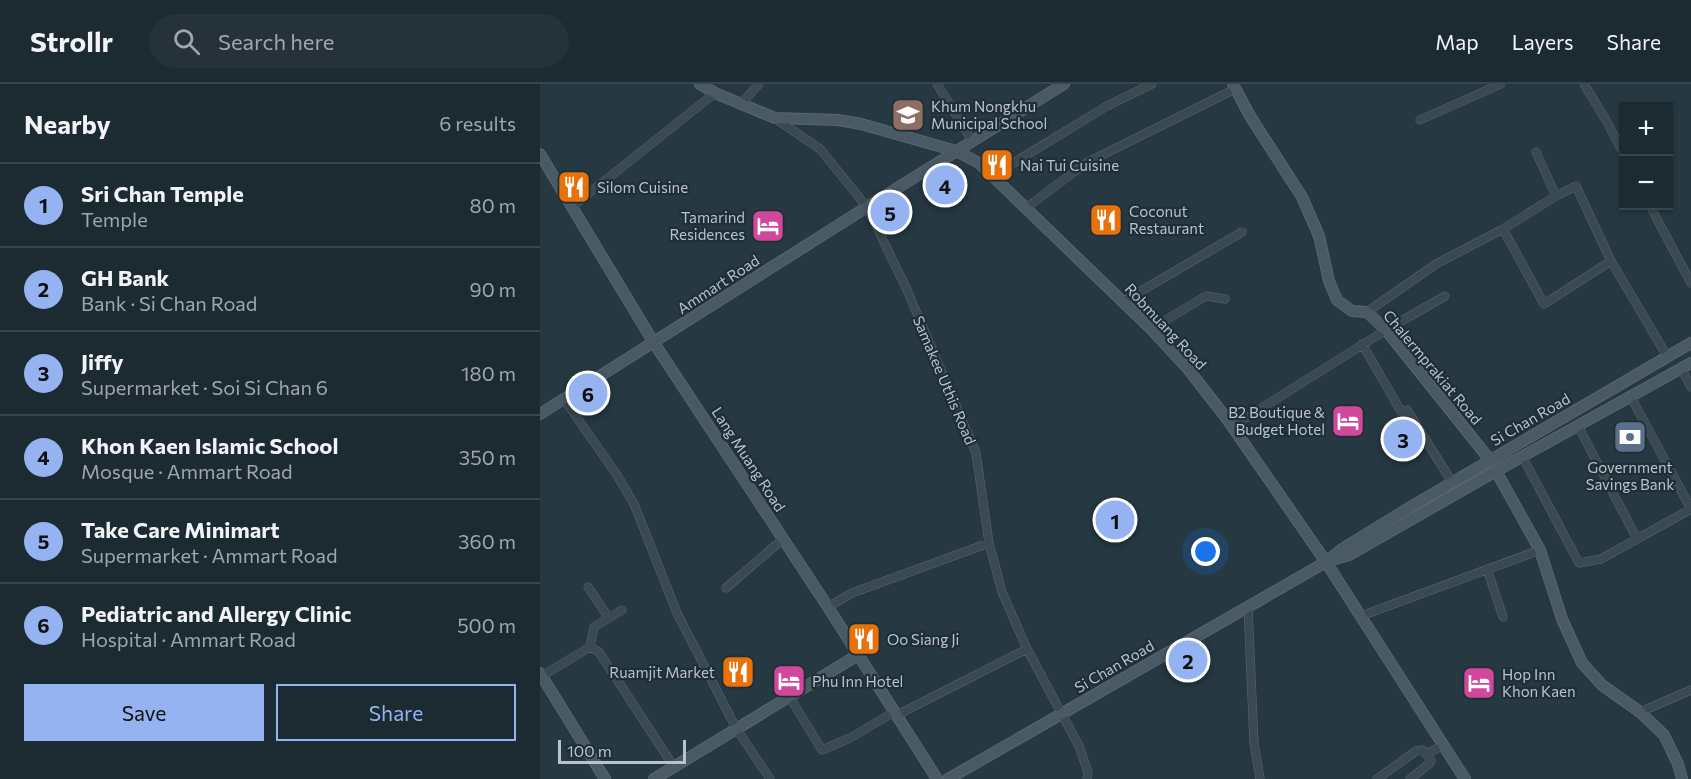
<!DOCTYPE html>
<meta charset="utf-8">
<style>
body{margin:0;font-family:Commissioner,sans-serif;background:#25323a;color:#f1f3f6}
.controls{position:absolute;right:18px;top:18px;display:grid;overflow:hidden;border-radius:0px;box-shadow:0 2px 4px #0004}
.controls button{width:54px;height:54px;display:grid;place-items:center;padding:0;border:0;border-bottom:2px solid #3a464d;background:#1c2a32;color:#f1f3f6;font:30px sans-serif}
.scale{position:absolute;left:18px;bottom:15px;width:128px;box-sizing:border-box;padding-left:6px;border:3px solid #b8c3cc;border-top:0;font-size:16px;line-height:21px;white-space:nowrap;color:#b8c3cc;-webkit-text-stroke:4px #1f2e37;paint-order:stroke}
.you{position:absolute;left:666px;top:468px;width:21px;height:21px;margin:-15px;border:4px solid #fff;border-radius:50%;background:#1a73e8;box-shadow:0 0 0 9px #1a73e833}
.badge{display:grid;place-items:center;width:39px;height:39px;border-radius:50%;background:#95b2f1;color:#111;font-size:20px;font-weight:700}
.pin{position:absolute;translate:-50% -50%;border:3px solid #fff;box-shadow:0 2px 6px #0006}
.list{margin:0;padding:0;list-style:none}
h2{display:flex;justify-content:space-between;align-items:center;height:78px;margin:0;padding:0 24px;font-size:26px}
h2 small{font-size:20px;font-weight:400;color:#a0a7ac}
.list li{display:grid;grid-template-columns:39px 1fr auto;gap:18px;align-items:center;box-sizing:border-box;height:84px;padding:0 24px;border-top:2px solid #3a464d}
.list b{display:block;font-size:22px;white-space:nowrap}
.list p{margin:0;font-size:20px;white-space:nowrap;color:#a0a7ac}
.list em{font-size:20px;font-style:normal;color:#a0a7ac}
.actions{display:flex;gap:12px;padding:18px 24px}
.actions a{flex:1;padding:14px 0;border:2px solid #95b2f1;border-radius:0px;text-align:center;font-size:21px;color:#95b2f1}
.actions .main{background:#95b2f1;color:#111}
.icon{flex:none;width:33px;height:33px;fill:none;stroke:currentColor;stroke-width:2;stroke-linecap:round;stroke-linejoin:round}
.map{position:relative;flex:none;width:1151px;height:695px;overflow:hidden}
header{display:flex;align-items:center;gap:36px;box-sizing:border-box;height:84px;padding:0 30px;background:#1c2a32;border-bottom:2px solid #3a464d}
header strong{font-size:28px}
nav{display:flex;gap:33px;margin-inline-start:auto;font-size:21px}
.search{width:420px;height:54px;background:#25323a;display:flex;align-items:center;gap:15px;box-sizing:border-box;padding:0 21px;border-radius:33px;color:#a0a7ac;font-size:22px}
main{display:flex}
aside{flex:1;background:#1c2a32}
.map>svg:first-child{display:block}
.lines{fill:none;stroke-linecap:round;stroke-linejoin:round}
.street-casing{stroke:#59666f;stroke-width:9}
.secondary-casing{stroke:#59666f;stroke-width:12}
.street{stroke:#3b4952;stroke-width:8}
.secondary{stroke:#495965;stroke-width:10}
.labels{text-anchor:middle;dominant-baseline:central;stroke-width:4.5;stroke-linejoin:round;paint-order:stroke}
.poi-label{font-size:15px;fill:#b8c3cc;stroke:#1f2e37;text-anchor:start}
.street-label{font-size:15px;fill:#b8c3cc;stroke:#1f2e37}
</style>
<header>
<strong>Strollr</strong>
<div class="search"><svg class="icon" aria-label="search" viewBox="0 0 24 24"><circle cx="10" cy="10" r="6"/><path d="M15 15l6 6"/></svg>Search here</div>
<nav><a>Map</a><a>Layers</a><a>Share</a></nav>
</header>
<main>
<aside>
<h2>Nearby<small>6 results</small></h2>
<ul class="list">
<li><span class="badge">1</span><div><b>Sri Chan Temple</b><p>Temple</p></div><em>80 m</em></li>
<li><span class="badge">2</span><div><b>GH Bank</b><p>Bank · Si Chan Road</p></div><em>90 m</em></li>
<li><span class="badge">3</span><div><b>Jiffy</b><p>Supermarket · Soi Si Chan 6</p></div><em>180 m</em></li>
<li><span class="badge">4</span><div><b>Khon Kaen Islamic School</b><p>Mosque · Ammart Road</p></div><em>350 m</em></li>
<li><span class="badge">5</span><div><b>Take Care Minimart</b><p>Supermarket · Ammart Road</p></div><em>360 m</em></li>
<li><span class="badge">6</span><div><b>Pediatric and Allergy Clinic</b><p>Hospital · Ammart Road</p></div><em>500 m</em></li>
</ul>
<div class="actions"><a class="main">Save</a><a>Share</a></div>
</aside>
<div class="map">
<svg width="1151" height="695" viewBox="0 0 1151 695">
<rect width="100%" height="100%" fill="#263842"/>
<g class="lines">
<defs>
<path id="street" d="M397 0 432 57
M1044 0 1067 38 1084 70
M201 20 219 0
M236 35 280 65 327 123 367 206 436 369 449 459 462 508 487 565 539 662 548 688 547 695
M880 36 961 0
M996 68 1016 112
M452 92 567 22 612 0
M33 122 175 9
M1110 122 1151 199
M486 124 546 79 695 5
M963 145 1004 220 1071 177
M584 217 702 148
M827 228 896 180 963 145 1016 112 1036 102 1071 177 1127 272
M611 245 666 212 685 215
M822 260 862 329 867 326 912 398
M1141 284 1151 303
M1091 313 1151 425
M24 315 77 391 94 420 137 529 196 644 230 695
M693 342 846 246 905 212
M1038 342 1097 455
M982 372 1039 479 1061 475 1151 425
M947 485 963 533
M48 503 69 534
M186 504 243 455
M288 523 312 509 449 459
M708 523 714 659 720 695
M821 532 1000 466
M50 563 54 543 82 526
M2 592 50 563 59 568 134 683
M249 612 282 666 310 654 354 628
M1100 628 1151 606
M357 631 487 565
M887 670 903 661
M837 695 876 667 883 666 891 676 890 679 870 695"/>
<path id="secondary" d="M160 0 175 9 235 34 298 36 321 40 416 67 439 79 611 245 648 285 687 335 786 478 925 695
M693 0 710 32 762 113 779 152 789 197 797 216 812 227 827 228 846 246 950 376
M0 70 114 259 288 523 397 695
M0 330 327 123 524 0
M956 387 1000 466 1022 535 1042 579 1062 601 1100 628 1124 651 1138 680 1142 695
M792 476 809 471 956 387 1151 279
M0 589 65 695
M114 695 318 571
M408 695 786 478 802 465 877 419 1151 259"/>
</defs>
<!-- street casing -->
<use href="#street" class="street-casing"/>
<!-- secondary casing -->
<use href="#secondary" class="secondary-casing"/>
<!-- street -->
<use href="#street" class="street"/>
<!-- secondary -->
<use href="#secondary" class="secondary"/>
</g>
<!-- icons -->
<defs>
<symbol id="school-square" viewBox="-11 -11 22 22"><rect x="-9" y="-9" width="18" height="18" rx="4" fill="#8d6e63" stroke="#1f2e37"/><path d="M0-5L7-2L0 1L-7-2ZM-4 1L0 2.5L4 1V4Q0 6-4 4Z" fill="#fff"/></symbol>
<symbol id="restaurant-square" viewBox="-11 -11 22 22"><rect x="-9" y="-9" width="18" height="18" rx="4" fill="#e8710a" stroke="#1f2e37"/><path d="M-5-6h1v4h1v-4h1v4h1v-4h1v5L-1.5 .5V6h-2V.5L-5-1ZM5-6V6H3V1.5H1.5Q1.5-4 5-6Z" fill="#fff"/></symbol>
<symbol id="hotel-square" viewBox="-11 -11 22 22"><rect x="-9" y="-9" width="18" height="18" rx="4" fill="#d1479c" stroke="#1f2e37"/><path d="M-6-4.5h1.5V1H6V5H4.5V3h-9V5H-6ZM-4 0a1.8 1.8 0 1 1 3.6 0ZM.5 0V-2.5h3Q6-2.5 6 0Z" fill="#fff"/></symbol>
<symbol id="bank-square" viewBox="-11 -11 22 22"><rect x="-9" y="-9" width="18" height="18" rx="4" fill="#5c6f8a" stroke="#1f2e37"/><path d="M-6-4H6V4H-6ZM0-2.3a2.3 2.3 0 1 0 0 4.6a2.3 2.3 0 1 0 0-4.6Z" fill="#fff"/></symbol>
</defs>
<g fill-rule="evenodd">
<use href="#school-square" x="349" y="12" width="38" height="38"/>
<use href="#restaurant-square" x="438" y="62" width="38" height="38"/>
<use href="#restaurant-square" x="15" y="84" width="38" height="38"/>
<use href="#restaurant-square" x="547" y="117" width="38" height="38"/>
<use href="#hotel-square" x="209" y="123" width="38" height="38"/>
<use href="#hotel-square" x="789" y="318" width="38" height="38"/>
<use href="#bank-square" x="1071" y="334" width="38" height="38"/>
<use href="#restaurant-square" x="305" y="536" width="38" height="38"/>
<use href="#restaurant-square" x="179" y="569" width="38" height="38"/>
<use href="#hotel-square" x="230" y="578" width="38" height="38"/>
<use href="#hotel-square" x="920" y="580" width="38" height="38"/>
</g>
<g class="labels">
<!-- poi labels -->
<g class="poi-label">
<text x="391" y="22">Khum Nongkhu<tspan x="391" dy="17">Municipal School</tspan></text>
<text x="480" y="81">Nai Tui Cuisine</text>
<text x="57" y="103">Silom Cuisine</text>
<text x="589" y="127">Coconut<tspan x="589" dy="17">Restaurant</tspan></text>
<text x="205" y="133" text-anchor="end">Tamarind<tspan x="205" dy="17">Residences</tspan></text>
<text x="785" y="328" text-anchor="end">B2 Boutique &amp;<tspan x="785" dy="17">Budget Hotel</tspan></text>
<text x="1090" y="383" text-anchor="middle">Government<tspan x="1090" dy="17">Savings Bank</tspan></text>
<text x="347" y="555">Oo Siang Ji</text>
<text x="175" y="588" text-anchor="end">Ruamjit Market</text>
<text x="962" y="590">Hop Inn<tspan x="962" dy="17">Khon Kaen</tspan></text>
<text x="272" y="597">Phu Inn Hotel</text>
</g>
<!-- street labels -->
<g class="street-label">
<text transform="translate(178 200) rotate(-33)">Ammart Road</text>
<text transform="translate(626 242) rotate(47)">Robmuang Road</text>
<text transform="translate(893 283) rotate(50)">Chalermprakiat Road</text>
<text transform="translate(405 296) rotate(67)">Samakee Uthis Road</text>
<text transform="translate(990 335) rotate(-30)">Si Chan Road</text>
<text transform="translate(209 375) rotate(57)">Lang Muang Road</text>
<text transform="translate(574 582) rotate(-30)">Si Chan Road</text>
</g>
</g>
</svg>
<div class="controls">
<button>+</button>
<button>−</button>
</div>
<div class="scale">100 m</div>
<div class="you"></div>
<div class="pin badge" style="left:575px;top:436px">1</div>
<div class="pin badge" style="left:648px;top:576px">2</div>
<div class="pin badge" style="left:863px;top:355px">3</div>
<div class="pin badge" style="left:405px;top:101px">4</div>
<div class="pin badge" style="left:350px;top:128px">5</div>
<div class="pin badge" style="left:48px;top:309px">6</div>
</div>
</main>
